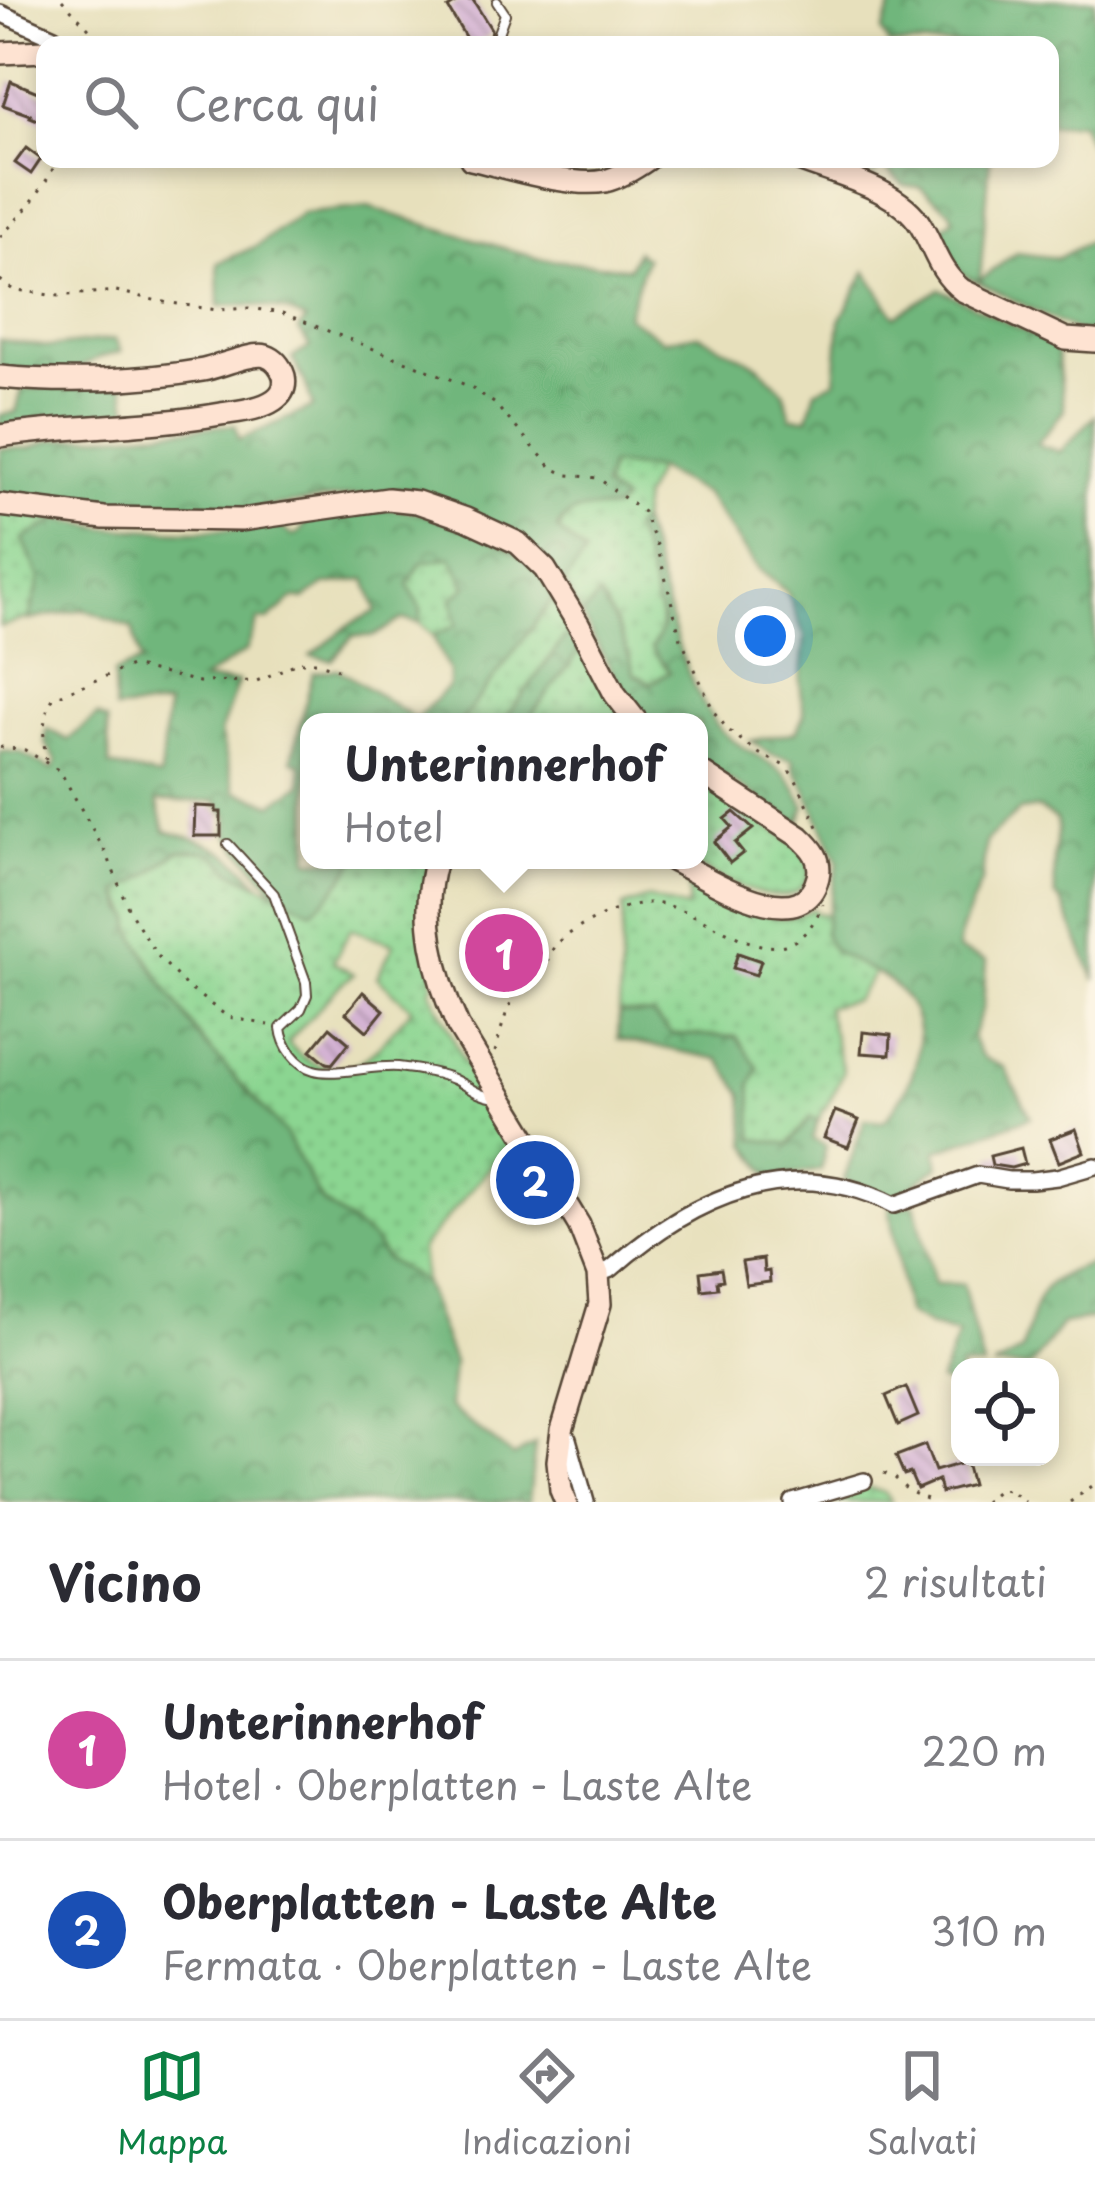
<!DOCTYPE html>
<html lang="it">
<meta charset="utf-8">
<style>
body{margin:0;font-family:"Playpen Sans",sans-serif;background:#f7f7f7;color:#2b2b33}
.controls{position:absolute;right:36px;bottom:36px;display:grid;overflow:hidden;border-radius:24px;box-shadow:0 6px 18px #0003}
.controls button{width:108px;height:108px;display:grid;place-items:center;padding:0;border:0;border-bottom:3px solid #e1e1e2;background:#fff;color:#2b2b33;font:60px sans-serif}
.you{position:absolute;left:765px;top:636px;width:42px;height:42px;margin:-30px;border:9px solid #fff;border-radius:50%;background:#1a73e8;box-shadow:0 0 0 18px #1a73e833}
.badge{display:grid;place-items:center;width:78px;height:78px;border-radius:50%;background:#0b8043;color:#fff;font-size:39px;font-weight:700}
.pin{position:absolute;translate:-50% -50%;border:6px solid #fff;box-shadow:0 3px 12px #0006}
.popup{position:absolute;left:300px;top:713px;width:408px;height:156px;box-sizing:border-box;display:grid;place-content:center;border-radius:24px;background:#fff;filter:drop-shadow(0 3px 9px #0005);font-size:39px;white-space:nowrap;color:#7c7c81}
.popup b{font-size:45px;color:#2b2b33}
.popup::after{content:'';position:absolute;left:50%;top:100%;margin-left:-24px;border:24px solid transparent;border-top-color:#fff}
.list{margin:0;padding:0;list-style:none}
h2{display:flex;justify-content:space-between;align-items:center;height:156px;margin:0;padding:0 48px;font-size:51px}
h2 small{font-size:39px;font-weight:400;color:#7c7c81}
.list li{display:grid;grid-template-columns:78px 1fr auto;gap:36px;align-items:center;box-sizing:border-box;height:180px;padding:0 48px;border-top:3px solid #e1e1e2}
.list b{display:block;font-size:45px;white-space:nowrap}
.list p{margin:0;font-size:39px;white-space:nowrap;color:#7c7c81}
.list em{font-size:39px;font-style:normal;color:#7c7c81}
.icon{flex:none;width:66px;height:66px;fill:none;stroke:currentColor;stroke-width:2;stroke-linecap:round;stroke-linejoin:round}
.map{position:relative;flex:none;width:1095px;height:1502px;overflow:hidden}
.search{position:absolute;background:#fff;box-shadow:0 6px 18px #0003;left:36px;right:36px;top:36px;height:132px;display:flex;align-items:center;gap:30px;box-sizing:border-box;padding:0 42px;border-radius:24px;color:#7c7c81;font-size:45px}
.sheet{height:516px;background:#fff}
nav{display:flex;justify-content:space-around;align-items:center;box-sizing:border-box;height:168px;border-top:3px solid #e1e1e2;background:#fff;font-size:33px;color:#7c7c81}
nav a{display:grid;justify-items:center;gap:6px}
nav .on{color:#0b8043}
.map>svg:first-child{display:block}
.grass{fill:url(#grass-dots);stroke:#638058;stroke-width:3;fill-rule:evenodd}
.forest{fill:url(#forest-crowns);stroke:#56704c;stroke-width:3;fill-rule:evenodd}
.building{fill:url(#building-back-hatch)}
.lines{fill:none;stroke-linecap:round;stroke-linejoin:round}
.lane-casing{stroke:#554536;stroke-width:12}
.street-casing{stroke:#554536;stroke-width:20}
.secondary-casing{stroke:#554536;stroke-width:26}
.path{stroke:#554536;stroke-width:3;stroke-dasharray:3 9;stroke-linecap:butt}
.lane{stroke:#fff;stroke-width:8}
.street{stroke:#fff;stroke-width:15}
.secondary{stroke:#fee3d2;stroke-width:21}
</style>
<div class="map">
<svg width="1095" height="1502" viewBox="0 0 1095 1502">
<defs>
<pattern id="grass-dots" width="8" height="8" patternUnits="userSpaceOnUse" patternTransform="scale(3)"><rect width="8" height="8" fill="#8bd591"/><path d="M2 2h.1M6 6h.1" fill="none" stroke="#79b77d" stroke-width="1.8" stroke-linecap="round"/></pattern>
<pattern id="forest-crowns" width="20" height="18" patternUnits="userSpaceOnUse" patternTransform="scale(3)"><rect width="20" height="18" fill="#70b67b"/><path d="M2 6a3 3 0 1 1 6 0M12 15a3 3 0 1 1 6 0" fill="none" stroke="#5d9464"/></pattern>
<pattern id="building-back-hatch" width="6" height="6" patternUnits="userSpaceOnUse" patternTransform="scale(3)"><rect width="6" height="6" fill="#d4b2d4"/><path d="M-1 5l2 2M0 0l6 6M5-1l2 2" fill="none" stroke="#ad91ab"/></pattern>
</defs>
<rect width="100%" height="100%" fill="#fcf5e5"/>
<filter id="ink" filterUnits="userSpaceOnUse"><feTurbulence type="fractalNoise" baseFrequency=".00833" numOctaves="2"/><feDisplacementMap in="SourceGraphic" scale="24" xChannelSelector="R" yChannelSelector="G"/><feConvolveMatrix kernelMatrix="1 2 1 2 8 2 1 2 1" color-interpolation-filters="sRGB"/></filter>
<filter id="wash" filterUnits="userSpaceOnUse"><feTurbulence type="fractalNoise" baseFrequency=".004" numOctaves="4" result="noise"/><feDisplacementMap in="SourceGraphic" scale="48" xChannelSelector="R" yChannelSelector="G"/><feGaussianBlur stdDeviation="2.7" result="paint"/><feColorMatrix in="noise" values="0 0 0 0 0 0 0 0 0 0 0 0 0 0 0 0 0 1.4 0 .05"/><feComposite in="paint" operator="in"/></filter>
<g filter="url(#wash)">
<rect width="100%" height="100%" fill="#e7e0bc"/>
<!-- grass -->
<path class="grass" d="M610 465 657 469 643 498 640 521 633 529C646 556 653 585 660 614 663 625 658 633 660 643 662 653 667 663 670 672L651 683 634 674 629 655 598 597 582 616C564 585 535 522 584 508 592 506 606 509 614 509L621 502 603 489Z
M0 512 60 519 29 618 0 627Z
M451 557 468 586 457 625 433 636 420 623 421 610 407 584 422 562Z
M554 598 572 628 503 722H461Z
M581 649 627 722H526Z
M699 781 793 843C803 852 812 862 808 876 793 923 713 874 688 860H699Z
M178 851H202L215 854 232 871 312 910 333 891 356 860H428L433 985 430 989 464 1062 511 1142 421 1249 424 1283 387 1260 372 1239 321 1201 284 1132 203 1042 159 978 132 930 131 917 119 891 149 875ZM351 929 394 944 377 977 412 1009C398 1023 374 1056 356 1064 330 1075 304 1064 288 1042L339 986 354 974 333 962Z
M687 876C711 888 759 920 786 918 795 917 805 911 813 909L815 913 828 914 824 933 834 950 875 972 855 1000 826 1007 843 1071 837 1087 818 1121 811 1118 789 1144 753 1139 751 1085 737 1037 671 1034 652 1015 619 1013 623 907 648 898 687 909 689 897Z
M864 1486 884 1493 891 1502H835L828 1497Z"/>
<!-- forest -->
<path class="forest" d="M894 0H1095V156L1080 122 1050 125V45H889L882 32Z
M822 159H990L980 280 1016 253 1058 258 1095 239V331L1079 332 1066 326 964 275C948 262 946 247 943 227L954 219 951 211 920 187 904 185 881 165 874 175Z
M368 207 540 259 629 268 636 251 646 258 627 316 663 340 697 334 758 365 784 392 791 417 808 418 816 390 835 381 840 321 866 271 895 316 940 289 1044 341 1057 351 1064 410 1037 444 1060 452 1095 416V980L1063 904 1055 895 1054 857 1058 828 1056 820 1038 808 1019 811 986 841 982 880 961 931 958 950 986 961 983 1007 972 1036C979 1058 983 1059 1004 1067L1031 1117 936 1151 939 1166 894 1200 844 1180 865 1119 884 1121C920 1078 939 1016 885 978 873 970 841 958 834 950 829 946 827 939 824 933L838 862 802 781 793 767 794 760 771 754 751 741 796 732 804 715 800 682 805 637 787 592 758 569 705 494 657 469 610 465 603 488 622 501 614 509C591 508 568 507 557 529L585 554 564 584 425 494 402 489 236 511 93 508 0 495V449L31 448 51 440 235 425 239 440 313 407 305 382 292 358 310 347 299 330 306 320C277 305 252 304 219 306L218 263 257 246 302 214Z
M115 339 121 352 98 358 70 373 0 369V340L49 347Z
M124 385 129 415 0 427V415L16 412 22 389Z
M390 509C430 510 512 542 539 573 545 580 549 590 554 598L461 722H309V860H356L333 892 312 911 278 894 239 849 228 834V815L216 801H157L165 831C213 844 227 846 260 885L232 871 214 854 202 851H178L149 875 119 892 125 910 131 917 132 930 159 978 203 1042 284 1132 321 1201 372 1239 387 1260 424 1283 453 1363 449 1407 514 1457 535 1444 529 1502H11L0 1499V751L21 753 52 770 57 762 45 742 47 729 68 740 97 716 107 721 110 766 160 777 167 706 115 710 114 673 141 662 132 628 84 609 29 620 40 579 23 539 60 519 105 528 186 531 236 530 278 525 293 536 300 532 308 520ZM451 557 467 586 452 599 457 625 433 636 449 672V686L416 719 338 669 313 673 292 760 301 764 302 784 273 804 235 791 220 733 238 682 201 681 246 651 258 620 267 621 294 598 304 599 325 585 366 579 377 611 349 625 311 656 332 660 353 636H374L402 619 420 623 421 610 408 584 422 562Z
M640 521C666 587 673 660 713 720 729 744 757 753 779 770 792 779 799 793 805 807L799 823 699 761V722H651C620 691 602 654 582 616L599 596C615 620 627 645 634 674L651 683 670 672 651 648C656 641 663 630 663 621 662 615 658 609 656 603 650 577 644 552 633 528Z
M572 628 581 649 526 722H503Z
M619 1013 652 1015 672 1034 737 1037 758 1068 751 1085 753 1139 789 1144 811 1117 818 1121 812 1139 826 1146 821 1170 771 1178 747 1144 743 1094 719 1059 618 1039Z
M915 1204 934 1284H963L983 1367H960V1416L951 1386 940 1381 958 1335 932 1327 906 1313 889 1207Z
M1095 1263V1318L1062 1324 1030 1367H993L1022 1351C1038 1297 1035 1279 1095 1263Z"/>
<g id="blocks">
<!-- building -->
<path class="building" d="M461 0H473L491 29 490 35 473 45H470L448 8Z
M11 81 45 95V123L30 117 31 115 3 105Z
M26 148 41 159 31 174 15 163Z
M195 806 216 807V812H221V836H194Z
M734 812 753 829 735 843 743 853 730 863 714 842 732 827 725 819Z
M491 924 536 953 518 981 472 951Z
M738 953 761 961 756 975 733 968Z
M363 992 384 1010 367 1031 346 1013Z
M330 1027 349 1043 332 1064 327 1063 311 1050Z
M863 1032 891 1035 890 1055 861 1053Z
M835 1111 859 1120 848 1147 824 1138Z
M1076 1129 1084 1152 1059 1162 1050 1139Z
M1021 1148 1025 1164 1011 1168 992 1165 990 1156Z
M763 1259 764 1272 769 1271 770 1282 746 1285 742 1262Z
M721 1269 723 1280 717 1281 718 1288 702 1290 700 1272Z
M906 1387 918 1416 898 1425 886 1396Z
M925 1445 935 1471 966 1462 972 1485 941 1493 938 1480 917 1489 910 1473 904 1475 896 1456Z"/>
</g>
</g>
<g filter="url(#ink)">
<use href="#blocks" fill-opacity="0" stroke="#554536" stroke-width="3"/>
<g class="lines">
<defs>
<path id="lane" d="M497 2 505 14 498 33 508 45
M228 844 274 894 306 982 307 995 301 1009 281 1028C283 1046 296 1065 314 1070 334 1076 374 1065 398 1067 415 1069 437 1072 453 1079 468 1086 478 1096 495 1098"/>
<path id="street" d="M0 13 54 37 65 45
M598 1274 611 1269C693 1197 790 1152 894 1205L978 1175 1008 1180H1032L1057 1177 1095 1166
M564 1433 568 1439 586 1502
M793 1502 864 1481"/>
<path id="secondary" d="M0 53 45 51
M471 159C507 167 571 188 605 181 621 177 635 168 648 159
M796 159C834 174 900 189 921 226 935 250 939 272 962 290L1066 339 1095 341
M0 377C64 383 140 381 203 370 219 367 252 352 266 356 275 359 281 367 284 376 286 386 283 394 274 400 259 410 239 411 221 414 148 427 73 425 0 436
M0 505 104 518 241 520 388 499 417 502 466 519 518 543 545 569 579 625 615 694 637 722
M436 860C419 914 435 976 458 1026L579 1225 598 1274 600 1304 562 1430 558 1461 561 1490 566 1502
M672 860C705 876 802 942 818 877 822 859 812 848 800 837L699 771"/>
</defs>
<!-- lane casing -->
<use href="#lane" class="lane-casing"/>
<!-- street casing -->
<use href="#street" class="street-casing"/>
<!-- secondary casing -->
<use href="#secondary" class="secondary-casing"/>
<!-- path -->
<path class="path" d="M62 0 105 45
M0 237C24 213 43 190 58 159
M0 280 12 289 55 296 116 291 158 301 217 310 249 308 282 313 471 387 494 403 552 468 568 475 598 478 643 512 657 545 680 636 714 712 728 730 760 754 783 765 794 776 821 833
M0 747 25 750 60 771 108 857 128 908 156 954 186 986 228 1017 274 1026
M46 760C43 738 41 717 54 697L131 666 199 682 257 681 299 662H316L338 669
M495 1052C500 1035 504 1015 513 999 523 978 535 981 544 968 549 961 550 950 557 944 576 925 622 904 648 903 708 901 781 1001 823 904
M884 1473 895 1478 908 1491 934 1502
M984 1502 999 1489 1010 1490 1024 1502
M1070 1502 1095 1484"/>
<!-- lane -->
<use href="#lane" class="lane"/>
<!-- street -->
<use href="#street" class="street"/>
<!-- secondary -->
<use href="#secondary" class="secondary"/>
</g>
</g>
</svg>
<div class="controls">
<button><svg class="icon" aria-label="locate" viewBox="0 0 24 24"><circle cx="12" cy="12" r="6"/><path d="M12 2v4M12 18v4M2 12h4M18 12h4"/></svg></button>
</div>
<div class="you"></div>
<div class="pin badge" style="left:504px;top:953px;background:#d1479c">1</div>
<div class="popup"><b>Unterinnerhof</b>Hotel</div>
<div class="pin badge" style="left:535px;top:1180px;background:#1a4fb4">2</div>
<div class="search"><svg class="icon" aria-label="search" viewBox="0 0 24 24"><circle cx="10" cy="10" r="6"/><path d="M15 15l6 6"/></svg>Cerca qui</div>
</div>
<section class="sheet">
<h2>Vicino<small>2 risultati</small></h2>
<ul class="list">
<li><span class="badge" style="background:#d1479c">1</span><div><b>Unterinnerhof</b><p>Hotel · Oberplatten - Laste Alte</p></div><em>220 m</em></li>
<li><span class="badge" style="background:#1a4fb4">2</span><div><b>Oberplatten - Laste Alte</b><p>Fermata · Oberplatten - Laste Alte</p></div><em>310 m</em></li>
</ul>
</section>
<nav>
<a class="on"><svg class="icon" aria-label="map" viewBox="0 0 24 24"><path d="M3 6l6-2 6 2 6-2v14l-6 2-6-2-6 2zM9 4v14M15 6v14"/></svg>Mappa</a>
<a><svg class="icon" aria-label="directions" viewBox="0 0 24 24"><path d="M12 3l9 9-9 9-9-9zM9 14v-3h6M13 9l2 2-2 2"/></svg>Indicazioni</a>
<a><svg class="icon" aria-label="saved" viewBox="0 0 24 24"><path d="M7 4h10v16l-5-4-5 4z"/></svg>Salvati</a>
</nav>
